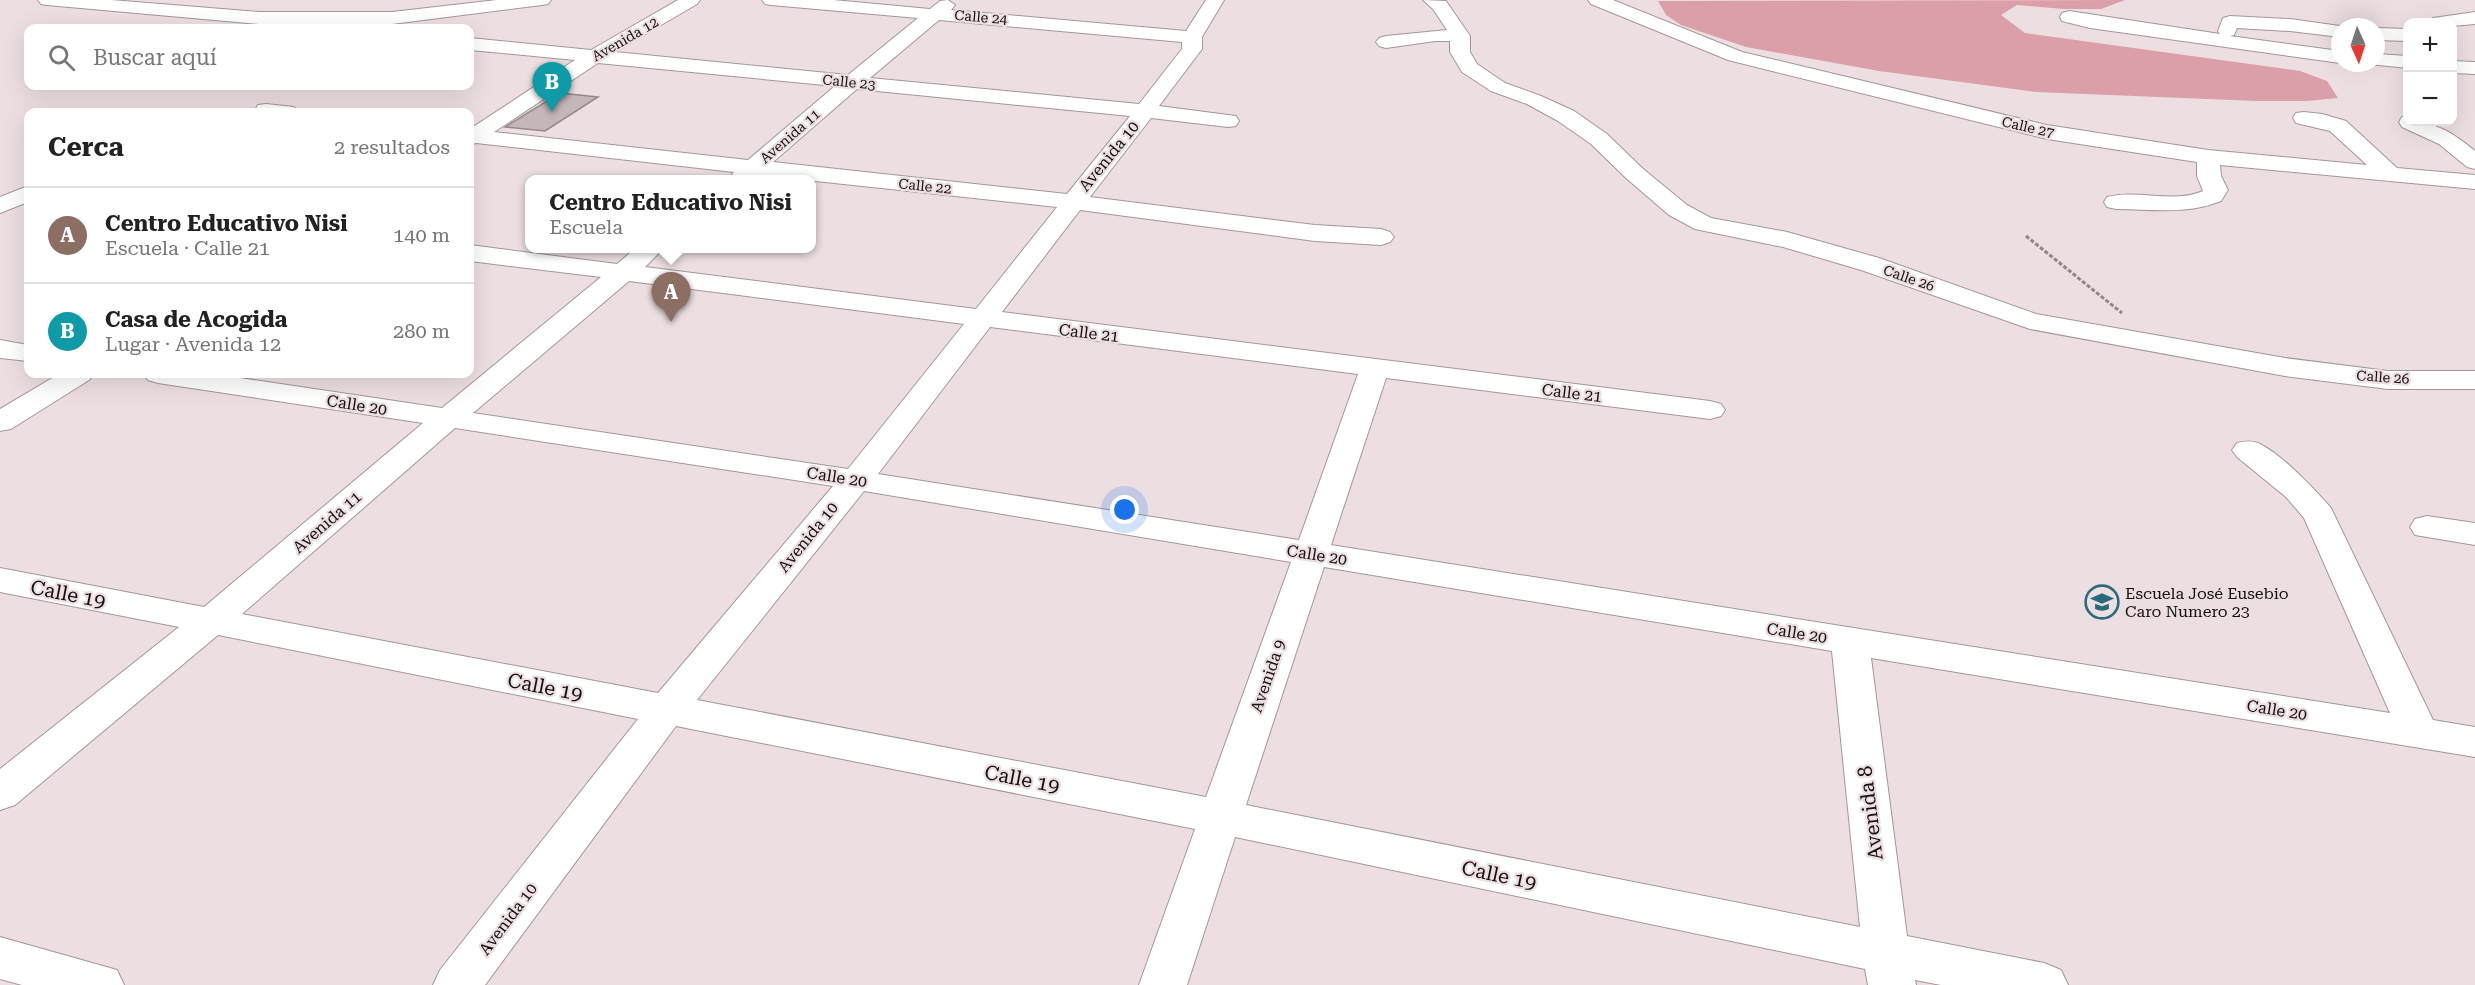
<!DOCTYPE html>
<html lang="es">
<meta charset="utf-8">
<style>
body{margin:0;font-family:"Roboto Serif",serif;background:#f6f6f6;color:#222}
.controls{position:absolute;right:18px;top:18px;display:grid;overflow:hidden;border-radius:12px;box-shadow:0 6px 24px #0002}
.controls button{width:54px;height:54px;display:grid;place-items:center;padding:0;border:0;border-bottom:2px solid #e0e0e0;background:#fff;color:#222;font:30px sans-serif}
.compass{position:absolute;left:2331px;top:18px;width:54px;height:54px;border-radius:50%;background:#fff;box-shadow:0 6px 24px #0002;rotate:177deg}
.you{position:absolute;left:1125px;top:510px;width:21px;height:21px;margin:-15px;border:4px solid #fff;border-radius:50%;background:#1a73e8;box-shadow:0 0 0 9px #1a73e833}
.badge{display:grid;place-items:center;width:39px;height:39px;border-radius:50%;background:#266a7b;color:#fff;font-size:20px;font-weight:700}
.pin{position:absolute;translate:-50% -50px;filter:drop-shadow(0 2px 3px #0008)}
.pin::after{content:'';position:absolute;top:32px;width:21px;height:18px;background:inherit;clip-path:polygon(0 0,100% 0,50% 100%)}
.popup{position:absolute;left:525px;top:175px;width:291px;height:78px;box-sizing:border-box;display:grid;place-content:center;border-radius:12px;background:#fff;filter:drop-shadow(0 2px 4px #0005);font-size:20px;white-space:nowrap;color:#767676}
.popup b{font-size:22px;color:#222}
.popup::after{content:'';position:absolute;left:50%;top:100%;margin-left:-12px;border:12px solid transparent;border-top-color:#fff}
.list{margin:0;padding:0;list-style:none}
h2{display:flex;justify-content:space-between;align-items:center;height:78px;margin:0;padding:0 24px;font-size:26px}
h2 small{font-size:20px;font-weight:400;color:#767676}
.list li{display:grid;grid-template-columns:39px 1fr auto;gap:18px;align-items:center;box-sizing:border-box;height:96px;padding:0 24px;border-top:2px solid #e0e0e0}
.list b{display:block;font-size:22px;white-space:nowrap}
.list p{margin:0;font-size:20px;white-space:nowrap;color:#767676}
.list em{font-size:20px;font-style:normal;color:#767676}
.icon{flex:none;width:33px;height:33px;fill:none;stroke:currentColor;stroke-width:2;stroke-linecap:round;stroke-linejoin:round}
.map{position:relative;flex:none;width:2475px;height:985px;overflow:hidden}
.search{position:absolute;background:#fff;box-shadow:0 6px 24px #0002;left:24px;top:24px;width:450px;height:66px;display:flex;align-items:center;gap:15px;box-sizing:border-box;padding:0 21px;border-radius:12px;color:#767676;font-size:22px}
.panel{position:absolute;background:#fff;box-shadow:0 6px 24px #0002;left:24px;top:108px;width:450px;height:270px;border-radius:12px}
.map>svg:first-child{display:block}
.green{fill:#db9faa}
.building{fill:#c5b7b9;stroke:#95888a;stroke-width:1.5}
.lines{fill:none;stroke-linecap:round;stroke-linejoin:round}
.lane-casing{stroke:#a39698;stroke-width:2}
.street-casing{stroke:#a39698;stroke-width:2}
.secondary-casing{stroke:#a39698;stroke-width:2}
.path{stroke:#908587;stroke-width:3;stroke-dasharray:4 2;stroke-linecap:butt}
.lane{fill:#fff;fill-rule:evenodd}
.street{fill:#fff;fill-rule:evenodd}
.secondary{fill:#fff;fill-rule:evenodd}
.labels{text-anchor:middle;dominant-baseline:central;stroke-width:4.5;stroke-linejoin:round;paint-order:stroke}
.far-street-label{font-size:14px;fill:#140f10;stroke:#eddfe1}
.street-label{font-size:16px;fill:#140f10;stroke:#eddfe1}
.poi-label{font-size:16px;fill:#140f10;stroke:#eddfe1;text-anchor:start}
.near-street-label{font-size:20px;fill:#140f10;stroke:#eddfe1}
</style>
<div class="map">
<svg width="2475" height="985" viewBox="0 0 2475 985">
<rect width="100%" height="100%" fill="#eddfe1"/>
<!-- green -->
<path class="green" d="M2125 0 2101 9H2064L2017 5 2001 15 2025 33 2300 71 2327 81 2338 98 2307 101H2256L2036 92 1879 71 1746 47 1681 25 1666 15 1658 1Z"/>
<!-- building -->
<path class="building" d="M560 93 598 97 545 131 505 127Z"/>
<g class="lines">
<defs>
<path id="lane" d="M393 17 398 20 397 22 358 28H337L342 25Z"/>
<path id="street" d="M38 0H111L259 12H392L497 0H551L548 4 542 5 392 24H259L47 5 41 4Z
M678 0H700L697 4 615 52 848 75 918 18 771 5 765 4 762 0H833L930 9 940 1 948 0 955 5 951 10 1186 31 1206 0H1224L1202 37V49L1159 106 1228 115 1236 116 1239 121 1236 126 1228 127 1151 118 1090 197 1315 225 1381 229 1390 232 1394 237 1390 242 1381 245 1315 241 1080 210 1002 312 1710 401 1721 404 1725 410 1721 416 1710 419 1386 378 1331 545 2390 713 2304 518 2286 497 2237 457 2232 450 2237 443C2245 441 2252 440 2260 444 2283 456 2313 487 2331 508L2433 720 2475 727V757L1871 658 1907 936 2044 963 2061 970 2068 985H1941L1915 980 1916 985H1868L1865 969 1235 837 1187 985H1139L1195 829 676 726 485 985H433L440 970 638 719 218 635 15 805 0 810V769L179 627 0 592V568L204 607 423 423 158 383 148 380 144 374H213L442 408 601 277 470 261V245L617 264 636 248H664L645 267 976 309 1057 207 759 175 753 180H732L730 177 734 172 476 143 470 145V129L575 60 470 50V38L591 50ZM939 20 1182 42V49L1139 104 870 78ZM598 63 835 86 748 160 494 132ZM857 89 1130 116 1067 194 773 162ZM629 281 964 324 848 469 473 413ZM990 327 1358 374 1299 540 878 474ZM455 428 833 486 658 693 242 614ZM864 491 1291 562 1206 797 697 700ZM1324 567 1832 651 1860 927 1246 805Z
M1423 0 1446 1 1470 36V52L1477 64 1505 83 1541 96 1574 111 1607 134 1642 168 1687 205 1711 218 1787 232 1879 258 2036 314 2285 358 2388 371H2475V389H2388L2285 376 2030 329 1861 270 1783 247 1695 229 1669 215 1626 178 1591 144 1558 121 1527 104 1491 91 1462 72 1450 52V41H1435L1386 48 1379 46 1376 42 1379 38 1386 36 1447 30 1433 9Z
M1588 0H1613L1742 52 2047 125 2208 150 2367 165 2330 131 2296 123 2293 118 2296 113 2304 112 2322 114 2346 121 2397 168 2475 175V189L2220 165 2221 176 2228 190 2221 201C2186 215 2153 209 2116 209L2107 207 2104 202 2107 197C2139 189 2172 204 2203 191L2197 176V162L2047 139 1728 60 1591 4Z
M2069 11 2220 34 2218 31 2223 18 2230 16 2290 19 2347 27H2340V37L2290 31 2237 28 2234 35 2230 36 2340 51V63L2090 28 2062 21 2060 17 2062 13Z
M2475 12V24L2452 26V22H2431L2433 18Z
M2376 28 2408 29V41L2376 40Z
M2376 54 2408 56V68L2369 64 2376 63Z
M2452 61 2475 62V74L2452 73Z
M266 104 294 107 297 112H257L255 110 258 105Z
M2408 116V122C2437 122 2453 133 2475 151V169L2467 167 2439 144 2402 127 2399 122 2402 117Z
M28 186V202L0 213V197Z
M0 340 28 345V361L0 358Z
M59 374H94L89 380 11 429 0 431V409Z
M2427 516 2475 523V545L2415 535 2410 527 2415 519Z"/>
<path id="secondary" d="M0 937 117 970 124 985H22L0 979Z"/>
</defs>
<!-- lane casing -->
<use href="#lane" class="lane-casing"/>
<!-- street casing -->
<use href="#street" class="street-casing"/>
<!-- secondary casing -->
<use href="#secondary" class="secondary-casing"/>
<!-- path -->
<path class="path" d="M2026 236 2122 313"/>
<!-- lane -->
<use href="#lane" class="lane"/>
<!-- street -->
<use href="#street" class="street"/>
<!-- secondary -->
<use href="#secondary" class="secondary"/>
</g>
<!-- icons -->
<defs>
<symbol id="school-ring" viewBox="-11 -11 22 22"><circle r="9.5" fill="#eddfe1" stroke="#266a7b" stroke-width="1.5"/><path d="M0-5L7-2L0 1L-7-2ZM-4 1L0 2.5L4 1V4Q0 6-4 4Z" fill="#266a7b"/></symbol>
</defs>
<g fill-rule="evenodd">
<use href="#school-ring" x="2083" y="583" width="38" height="38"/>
</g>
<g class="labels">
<!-- far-street labels -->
<g class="far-street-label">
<text transform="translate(981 17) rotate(5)">Calle 24</text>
<text transform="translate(625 39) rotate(-30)">Avenida 12</text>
<text transform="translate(849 82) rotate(6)">Calle 23</text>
<text transform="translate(2028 127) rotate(13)">Calle 27</text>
<text transform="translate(790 136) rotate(-41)">Avenida 11</text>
<text transform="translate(925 186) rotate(6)">Calle 22</text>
<text transform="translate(1909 278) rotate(19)">Calle 26</text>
<text transform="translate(2383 377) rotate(4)">Calle 26</text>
</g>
<!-- street labels -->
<g class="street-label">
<text transform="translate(1109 156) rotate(-51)">Avenida 10</text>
<text transform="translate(1089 333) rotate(7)">Calle 21</text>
<text transform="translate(1572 393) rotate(7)">Calle 21</text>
<text transform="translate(357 405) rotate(9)">Calle 20</text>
<text transform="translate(837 477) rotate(9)">Calle 20</text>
<text transform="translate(327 522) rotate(-41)">Avenida 11</text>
<text transform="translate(808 537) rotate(-51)">Avenida 10</text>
<text transform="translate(1317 555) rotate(9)">Calle 20</text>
<text transform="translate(1797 633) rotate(9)">Calle 20</text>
<text transform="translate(1268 676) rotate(-71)">Avenida 9</text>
<text transform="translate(2277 710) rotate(9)">Calle 20</text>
<text transform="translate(508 919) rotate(-53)">Avenida 10</text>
</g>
<!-- poi labels -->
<g class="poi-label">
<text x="2125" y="593">Escuela José Eusebio<tspan x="2125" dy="18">Caro Numero 23</tspan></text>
</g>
<!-- near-street labels -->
<g class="near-street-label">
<text transform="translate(68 594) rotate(11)">Calle 19</text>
<text transform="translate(545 687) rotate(11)">Calle 19</text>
<text transform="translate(1022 779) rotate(11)">Calle 19</text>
<text transform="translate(1870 813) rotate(-97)">Avenida 8</text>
<text transform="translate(1499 875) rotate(12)">Calle 19</text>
</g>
</g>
</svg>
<div class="controls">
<button>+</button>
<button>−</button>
</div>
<svg class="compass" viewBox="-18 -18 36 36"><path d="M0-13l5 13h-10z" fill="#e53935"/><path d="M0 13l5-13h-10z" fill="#767676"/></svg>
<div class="you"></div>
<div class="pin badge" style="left:671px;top:322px;background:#8d6e63">A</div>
<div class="popup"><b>Centro Educativo Nisi</b>Escuela</div>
<div class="pin badge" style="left:552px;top:112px;background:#0f9aa8">B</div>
<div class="search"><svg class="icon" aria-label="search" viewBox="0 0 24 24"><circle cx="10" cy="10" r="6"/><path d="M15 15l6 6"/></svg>Buscar aquí</div>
<section class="panel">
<h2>Cerca<small>2 resultados</small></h2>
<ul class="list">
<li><span class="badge" style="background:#8d6e63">A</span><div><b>Centro Educativo Nisi</b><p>Escuela · Calle 21</p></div><em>140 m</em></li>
<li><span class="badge" style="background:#0f9aa8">B</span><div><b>Casa de Acogida</b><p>Lugar · Avenida 12</p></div><em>280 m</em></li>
</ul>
</section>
</div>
